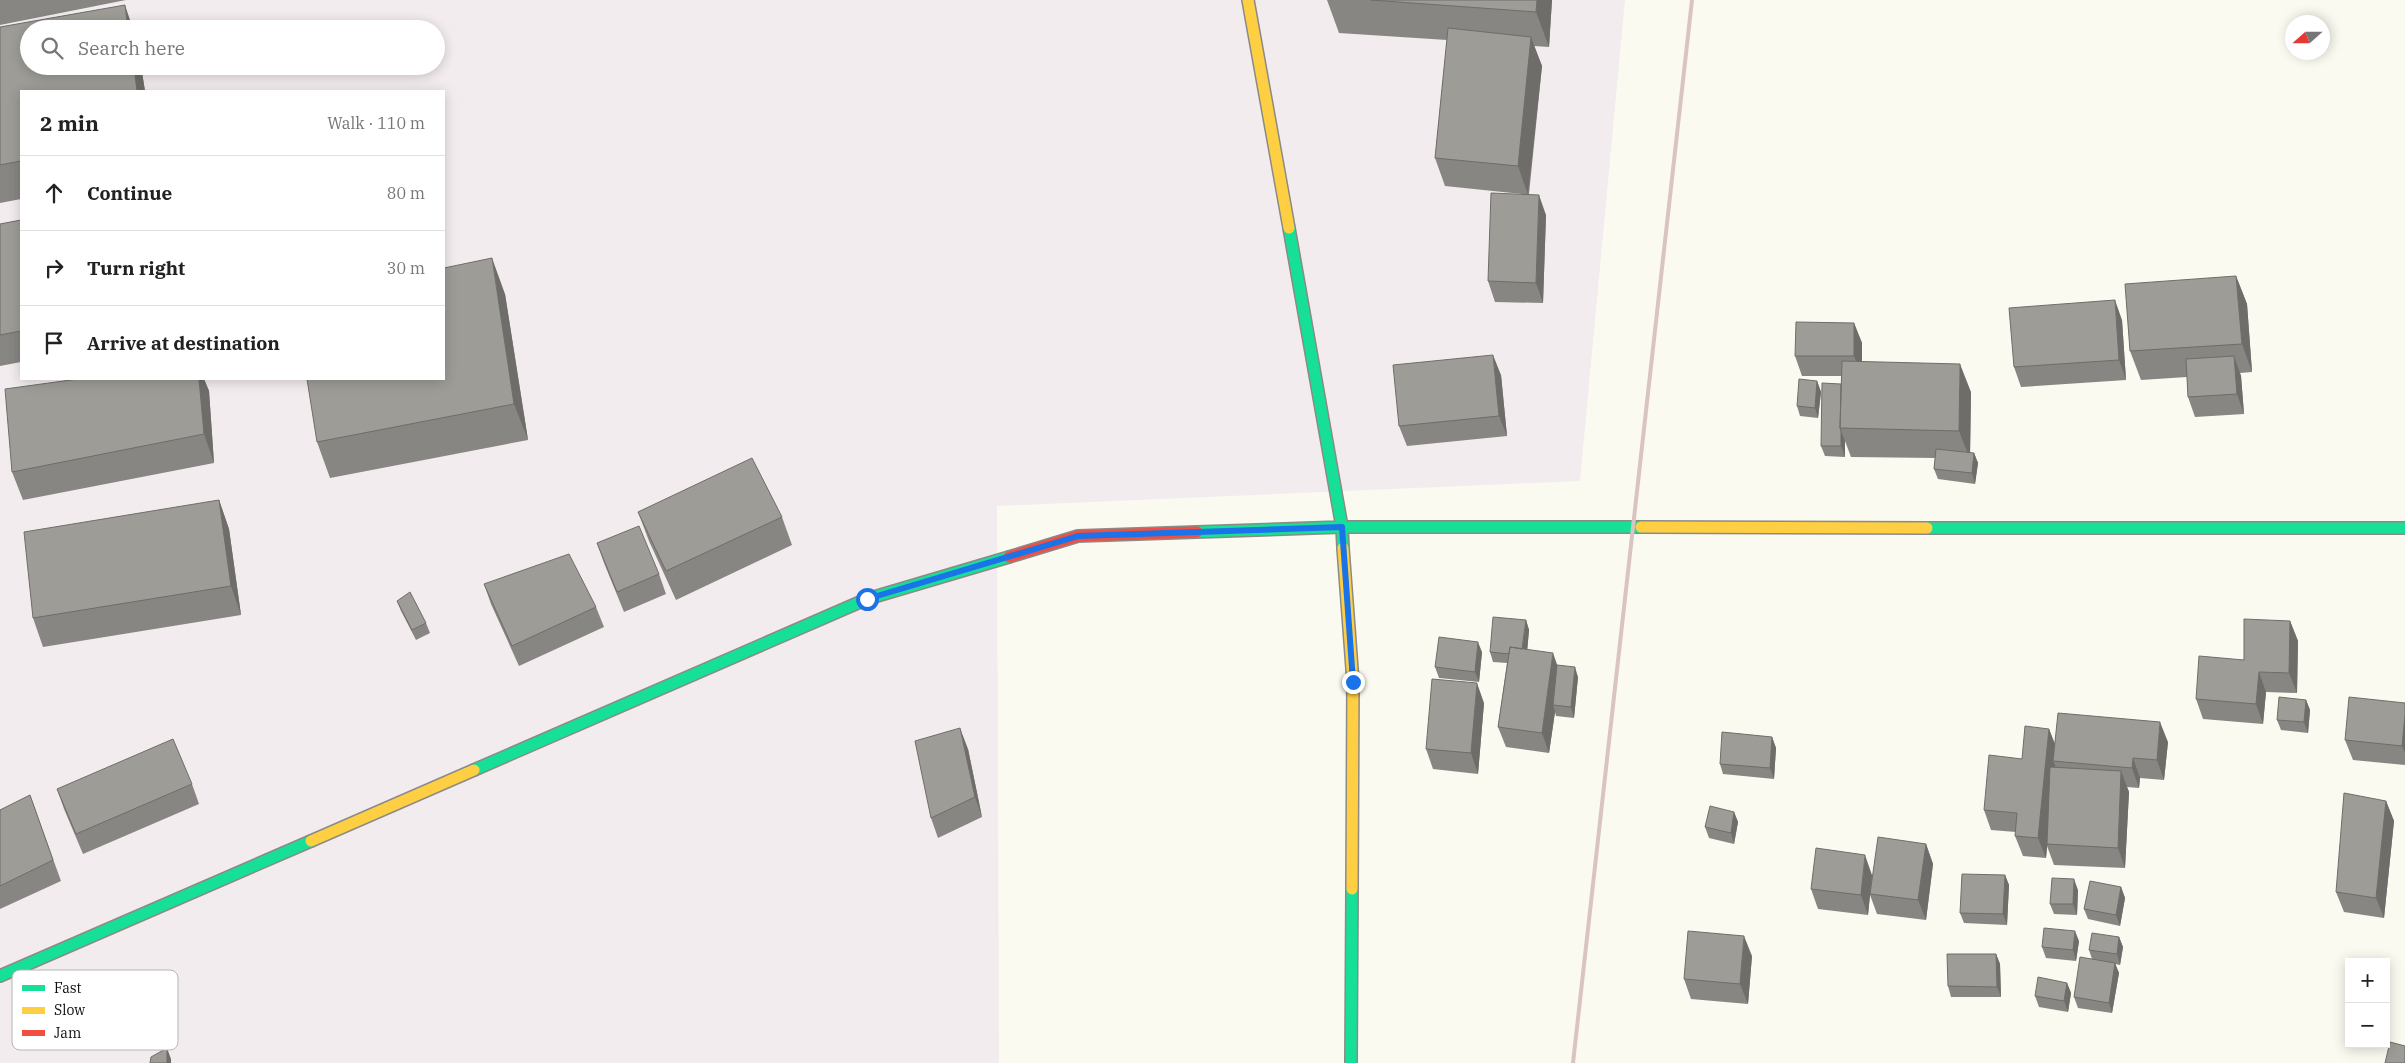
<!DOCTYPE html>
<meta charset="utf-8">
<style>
body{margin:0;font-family:"IBM Plex Serif",serif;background:#f6f6f6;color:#222}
.controls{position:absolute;right:15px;bottom:15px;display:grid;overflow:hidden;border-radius:0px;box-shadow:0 2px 12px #0003}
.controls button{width:45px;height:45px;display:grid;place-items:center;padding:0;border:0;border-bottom:1px solid #e0e0e0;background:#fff;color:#222;font:25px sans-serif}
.compass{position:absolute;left:2285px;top:15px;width:45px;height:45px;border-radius:50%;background:#fff;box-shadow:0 2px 12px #0003;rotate:249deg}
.stop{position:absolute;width:15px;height:15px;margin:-11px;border:4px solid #1a73e8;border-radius:50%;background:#fff}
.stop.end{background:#1a73e8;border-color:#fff;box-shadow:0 1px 5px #0008}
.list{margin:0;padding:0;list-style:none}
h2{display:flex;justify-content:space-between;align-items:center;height:65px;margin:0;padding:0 20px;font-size:21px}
h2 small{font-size:16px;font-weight:400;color:#767676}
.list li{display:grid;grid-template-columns:32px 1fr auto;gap:15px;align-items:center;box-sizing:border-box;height:75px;padding:0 20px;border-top:1px solid #e0e0e0}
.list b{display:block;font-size:19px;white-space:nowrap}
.list em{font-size:16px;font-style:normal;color:#767676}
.icon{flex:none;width:28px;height:28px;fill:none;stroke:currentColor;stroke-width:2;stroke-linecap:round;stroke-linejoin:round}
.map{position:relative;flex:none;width:2405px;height:1063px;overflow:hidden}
.search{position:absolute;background:#fff;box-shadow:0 2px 12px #0003;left:20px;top:20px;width:425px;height:55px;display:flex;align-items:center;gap:12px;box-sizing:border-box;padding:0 18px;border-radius:28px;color:#767676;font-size:19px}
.panel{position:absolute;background:#fff;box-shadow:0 2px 12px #0003;left:20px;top:90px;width:425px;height:290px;border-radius:0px}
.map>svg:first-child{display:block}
.industrial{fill:#f3ecef;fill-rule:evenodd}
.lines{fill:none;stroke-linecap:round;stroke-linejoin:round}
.fast-casing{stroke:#8b8a86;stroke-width:14}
.slow-casing{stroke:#8b8a86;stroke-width:14}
.jam-casing{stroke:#8b8a86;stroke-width:14}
.fast{stroke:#16e098;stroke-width:11}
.slow{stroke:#ffcf43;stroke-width:11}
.jam{stroke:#f24e42;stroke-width:11}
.rail{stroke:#d9c4c1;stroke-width:4}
.wall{fill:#888682}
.shaded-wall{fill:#6f6d6a}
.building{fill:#9e9c97;stroke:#6f6d6a}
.route{stroke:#1a73e8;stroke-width:6}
.key{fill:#fff;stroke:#b6b6b6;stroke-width:1}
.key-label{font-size:14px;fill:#0d0d0d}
</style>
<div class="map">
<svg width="2405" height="1063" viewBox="0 0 2405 1063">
<rect width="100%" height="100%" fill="#fbfaf1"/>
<!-- industrial -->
<path class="industrial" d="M0 0H1625L1580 481 997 506 999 1063H0ZM29 29H436V66H29ZM21 91H444V379H21Z"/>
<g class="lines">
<defs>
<path id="fast" d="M1289 228 1342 527 1343 548
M1927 528H2405
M1197 532 1342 527H1641
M474 770 867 599 1009 557
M0 976 311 841
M1351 1063 1352 889"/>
<path id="slow" d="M1248 0 1289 228
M1641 527 1927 528
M1343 548 1353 682 1352 889
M311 841 474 770"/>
<path id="jam" d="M1009 557 1078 536 1197 532"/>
</defs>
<!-- fast casing -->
<use href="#fast" class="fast-casing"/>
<!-- slow casing -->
<use href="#slow" class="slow-casing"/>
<!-- jam casing -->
<use href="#jam" class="jam-casing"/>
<!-- fast -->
<use href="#fast" class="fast"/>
<!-- slow -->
<use href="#slow" class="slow"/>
<!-- jam -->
<use href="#jam" class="jam"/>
<!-- rail -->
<path class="rail" d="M1573 1063 1692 0"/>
</g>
<!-- wall -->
<path class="wall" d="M0 0H126L0 25Z
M1327 0H1552L1549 47 1534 46 1542 66 1529 194 1546 215 1543 303 1495 302 1488 281 1522 194 1445 186 1435 158 1447 40 1339 33Z
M0 27 29 66H141L145 91H21V199L0 203Z
M21 220V362L0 366V224Z
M2236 276 2247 304 2252 372 2240 373 2241 376 2244 414 2195 417 2188 397 2187 377 2141 380 2130 351Z
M505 294 528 440 330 478 317 442Z
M2122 320 2126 380 2021 387 2014 367Z
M1854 323 1862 343V361L1971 392 1970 453H1974L1978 463 1975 484 1938 479 1934 469 1935 458 1851 457 1845 441V457L1825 456 1821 446 1841 384V376H1802L1795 356Z
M1501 375 1507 436 1407 446 1399 426Z
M78 379H204L209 391 214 463 23 500 12 472Z
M1817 381 1821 392 1818 418 1800 416 1797 406Z
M219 500 229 529 241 615 43 647 33 618Z
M638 512 782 517 792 545 676 600 649 541Z
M597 543 659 574 666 594 624 612 604 563Z
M484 584 596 607 604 627 519 666 491 604Z
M397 601 426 623 430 633 416 640 401 611Z
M1526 620 1529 630 1527 650 1557 665 1578 677 1574 718 1556 716 1555 712 1549 753 1506 747 1498 727 1507 663 1493 662 1490 652Z
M2290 621 2298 641 2297 693 2266 692 2263 724 2203 719 2196 699 2244 660Z
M1482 652 1479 682 1439 678 1435 667Z
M2306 700 2310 710 2308 733 2281 730 2277 720Z
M1484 703 1478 774 1433 769 1426 749Z
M2405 703V765L2353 760 2345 740Z
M2049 729 2055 745 2168 742 2164 780 2140 778 2139 788 2127 787 2129 792 2125 868 2054 865 2047 846 2046 858 2023 856 2015 836 2016 832 1991 830 1984 810 2022 759Z
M1772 737 1776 748 1774 779 1723 774 1720 764Z
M968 749 982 817 938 838 931 818Z
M192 784 199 804 83 854 64 809 57 789Z
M30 795 61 881 0 909V810Z
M2386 801 2394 821 2384 918 2344 912 2336 892Z
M1734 812 1738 822 1734 844 1709 838 1705 827Z
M1926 844 1933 864 1926 920 1877 914 1870 895 1868 915 1818 909 1811 889 1872 875Z
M2005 875 2009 885 2007 925 1964 923 1960 913Z
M2121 887 2125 898 2120 926 2088 919 2084 909Z
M2078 890 2077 915 2054 914 2050 904Z
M2119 937 2123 947 2120 965 2115 964 2119 973 2112 1013 2078 1008 2074 997 2092 959 2089 950Z
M2079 941 2076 961 2046 958 2042 947Z
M1996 954 2000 964 2001 997H1951L1948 986Z
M1752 956 1748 1004 1691 999 1684 979Z
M2067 983 2071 993 2068 1012 2039 1007 2035 996Z"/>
<!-- shaded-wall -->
<path class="shaded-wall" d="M1537 0H1552L1549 47 1536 12Z
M125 5 133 29H128Z
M1531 37 1542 66 1528 195 1518 166Z
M134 66H141L145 91H137Z
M1539 195 1546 215 1543 303 1536 283Z
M492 258 505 294 528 440 514 404Z
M2236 276 2247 304 2252 372 2242 344Z
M2115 300 2122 320 2126 380 2119 360Z
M1854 323 1862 343V376L1854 356Z
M1493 355 1501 375 1507 436 1499 416Z
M2234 356 2241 376 2244 414 2237 394Z
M1960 364 1971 392 1970 459 1959 431Z
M199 379H204L209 391 214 463 204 434Z
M1817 381 1821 392 1818 418 1815 408Z
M1841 431 1845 441V457L1841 446Z
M1974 453 1978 463 1975 484 1972 473Z
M219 500 229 529 241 615 231 586Z
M1526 620 1529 630 1526 665 1522 655Z
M2290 621 2298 641 2297 693 2289 673Z
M1478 642 1482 652 1479 682 1475 672Z
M1553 653 1560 673 1553 705 1555 712 1549 753 1542 733Z
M1575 667 1578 677 1574 718 1571 707Z
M2259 672 2266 692 2263 724 2256 704Z
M1477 683 1484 703 1478 774 1471 753Z
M2306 700 2310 710 2308 733 2304 722Z
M2405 715V753L2402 746Z
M2160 722 2168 742 2164 780 2157 760Z
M960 728 968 749 982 817 975 797Z
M2049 729 2057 749 2053 761 2055 765 2046 858 2038 838Z
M1772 737 1776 748 1774 779 1770 768Z
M2133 758 2140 778 2139 788 2132 768Z
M2121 771 2129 792 2125 868 2118 848Z
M2386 801 2394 821 2384 918 2376 898Z
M1734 812 1738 822 1734 844 1731 833Z
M1926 844 1933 864 1926 920 1918 900Z
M1865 855 1872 875 1870 894V895L1868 915 1861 895Z
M2005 875 2009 885 2007 925 2003 914Z
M2074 879 2078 890 2077 915 2073 904Z
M2121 887 2125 898 2120 926 2116 915Z
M2075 931 2079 941 2076 961 2073 950Z
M1744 936 1752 956 1748 1004 1740 984Z
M2119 937 2123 947 2120 965 2117 954Z
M1996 954 2000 964 2001 997 1997 987Z
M2115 963 2119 973 2112 1013 2109 1003Z
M2067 983 2071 993 2068 1012 2064 1001Z
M167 1048 171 1059V1063H167Z"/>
<!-- building -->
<path class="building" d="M1371 0H1537L1536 12Z
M125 5 128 29H29V66H134L137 91H21V161L0 165V27Z
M1448 28 1531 37 1518 166 1435 158Z
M1491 193 1539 195 1536 283 1488 281Z
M21 220V331L0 335V224Z
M492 258 514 404 317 442 307 379H444V268Z
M2236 276 2242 344 2130 351 2125 284Z
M2115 300 2119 360 2014 367 2009 308Z
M1796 322 1854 323V356H1795Z
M1493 355 1499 416 1399 426 1393 365Z
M2234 356 2237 394 2188 397 2186 359Z
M1842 361 1960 364 1959 431 1840 428Z
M78 379H199L204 434 12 472 5 389Z
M1799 379 1817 381 1815 408 1797 406Z
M1822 383 1841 384 1840 428 1841 431V446H1821Z
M1936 449 1974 453 1972 473 1934 469Z
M752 458 782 517 666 571 638 512Z
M219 500 231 586 33 618 24 532Z
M639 526 659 574 617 592 597 543Z
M569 554 596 607 512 646 484 584Z
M410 592 426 623 412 630 397 601Z
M1493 617 1526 620 1522 649 1510 647 1509 654 1490 652Z
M2244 619 2290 621 2289 673 2259 672 2256 704 2196 699 2199 656 2244 660Z
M1439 637 1478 642 1475 672 1435 667Z
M1510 647 1553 653 1542 733 1498 727Z
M1557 665 1575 667 1571 707 1553 705Z
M1432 679 1477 683 1471 753 1426 749Z
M2279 697 2306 700 2304 722 2277 720Z
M2349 697 2405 703V715L2402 746 2345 740Z
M2058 713 2160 722 2157 760 2133 758 2132 768 2053 761Z
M2025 726 2049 729 2038 838 2015 836 2017 813 1984 810 1989 755 2022 759Z
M960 728 975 797 931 818 915 741Z
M1722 732 1772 737 1770 768 1720 764Z
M173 739 192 784 76 834 57 789Z
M2050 767 2121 771 2118 848 2047 844Z
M2344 793 2386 801 2376 898 2336 892Z
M30 795 53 860 0 886V810Z
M1710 806 1734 812 1731 833 1705 827Z
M1878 837 1926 844 1918 900 1870 894Z
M1816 848 1865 855 1861 895 1811 889Z
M1962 874 2005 875 2003 914 1960 913Z
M2052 878 2074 879 2073 904H2050Z
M2090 881 2121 887 2116 915 2084 909Z
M2044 928 2075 931 2073 950 2042 947Z
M1688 931 1744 936 1740 984 1684 979Z
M2092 933 2119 937 2117 954 2089 950Z
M1947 954H1996L1997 987 1948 986Z
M2080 957 2115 963 2109 1003 2074 997Z
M2038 977 2067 983 2064 1001 2035 996Z
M2390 1042 2405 1046V1063H2385Z
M167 1048V1063H150L151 1057Z"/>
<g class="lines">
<!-- route -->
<path class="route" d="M867 599 1078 536 1342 527 1353 682"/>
</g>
<!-- legend -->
<rect x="12" y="970" width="166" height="80" rx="8" class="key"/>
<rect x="22" y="985" width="23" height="6" fill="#16e098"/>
<rect x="22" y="1007" width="23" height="7" fill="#ffcf43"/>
<rect x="22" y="1030" width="23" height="6" fill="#f24e42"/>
<g class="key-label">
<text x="54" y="993">Fast</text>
<text x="54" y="1015">Slow</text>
<text x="54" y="1038">Jam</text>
</g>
</svg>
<div class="controls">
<button>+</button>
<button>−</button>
</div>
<svg class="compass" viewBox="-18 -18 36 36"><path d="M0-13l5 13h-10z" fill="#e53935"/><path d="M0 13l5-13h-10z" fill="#767676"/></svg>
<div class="stop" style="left:867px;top:599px"></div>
<div class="stop end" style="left:1353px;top:682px"></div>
<div class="search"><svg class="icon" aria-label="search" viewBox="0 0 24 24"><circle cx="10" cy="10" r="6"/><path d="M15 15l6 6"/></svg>Search here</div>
<section class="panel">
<h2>2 min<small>Walk · 110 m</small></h2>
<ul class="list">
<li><svg class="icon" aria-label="ahead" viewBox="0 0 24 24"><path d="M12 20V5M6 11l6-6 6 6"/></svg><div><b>Continue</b></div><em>80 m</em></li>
<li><svg class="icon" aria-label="right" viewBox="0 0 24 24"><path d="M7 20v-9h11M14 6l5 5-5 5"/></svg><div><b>Turn right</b></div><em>30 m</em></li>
<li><svg class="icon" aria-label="arrive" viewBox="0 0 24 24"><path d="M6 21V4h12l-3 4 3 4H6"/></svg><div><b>Arrive at destination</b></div></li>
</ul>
</section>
</div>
